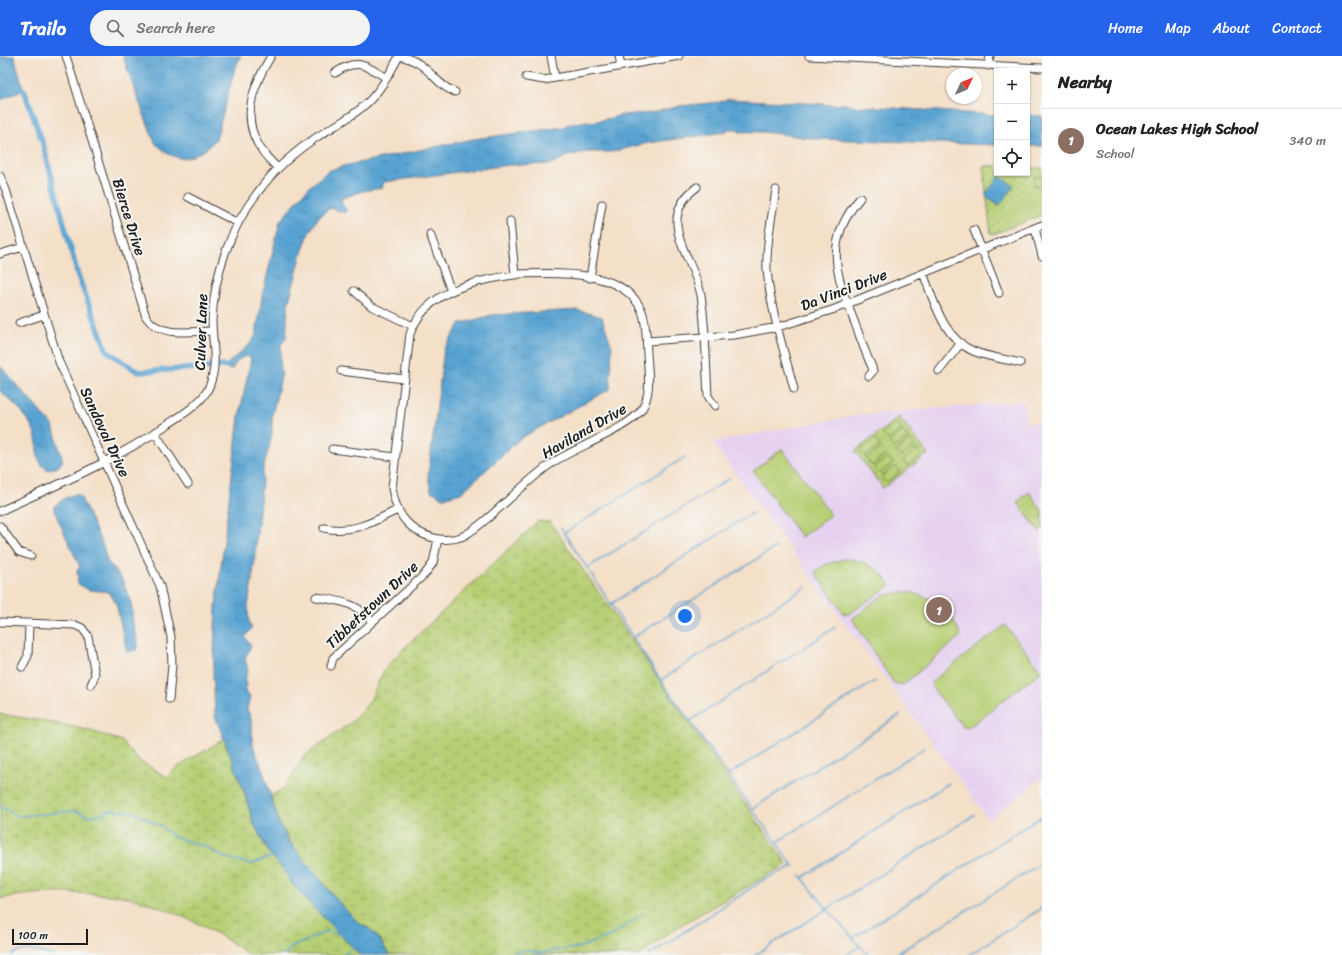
<!DOCTYPE html>
<meta charset="utf-8">
<style>
body{margin:0;font-family:Sriracha,sans-serif;background:#f2f2f2;color:#202124}
.controls{position:absolute;right:12px;top:12px;display:grid;overflow:hidden;border-radius:0px;box-shadow:0 1px 3px #0004}
.controls button{width:36px;height:36px;display:grid;place-items:center;padding:0;border:0;border-bottom:1px solid #e0e0e0;background:#fff;color:#202124;font:20px sans-serif}
.compass{position:absolute;left:946px;top:12px;width:36px;height:36px;border-radius:50%;background:#fff;box-shadow:0 1px 3px #0004;rotate:46deg}
.scale{position:absolute;left:12px;bottom:10px;width:76px;box-sizing:border-box;padding-left:4px;border:2px solid #1c1c1c;border-top:0;font-size:11px;line-height:14px;white-space:nowrap;color:#1c1c1c;-webkit-text-stroke:3px #f6f6f2;paint-order:stroke}
.you{position:absolute;left:685px;top:560px;width:14px;height:14px;margin:-10px;border:3px solid #fff;border-radius:50%;background:#1a73e8;box-shadow:0 0 0 6px #1a73e833}
.badge{display:grid;place-items:center;width:26px;height:26px;border-radius:50%;background:#2563eb;color:#fff;font-size:13px;font-weight:700}
.pin{position:absolute;translate:-50% -50%;border:2px solid #fff;box-shadow:0 1px 4px #0006}
.list{margin:0;padding:0;list-style:none}
h2{display:flex;justify-content:space-between;align-items:center;height:52px;margin:0;padding:0 16px;font-size:17px}
h2 small{font-size:13px;font-weight:400;color:#757577}
.list li{display:grid;grid-template-columns:26px 1fr auto;gap:12px;align-items:center;box-sizing:border-box;height:64px;padding:0 16px;border-top:1px solid #e0e0e0}
.list b{display:block;font-size:15px;white-space:nowrap}
.list p{margin:0;font-size:13px;white-space:nowrap;color:#757577}
.list em{font-size:13px;font-style:normal;color:#757577}
.icon{flex:none;width:22px;height:22px;fill:none;stroke:currentColor;stroke-width:2;stroke-linecap:round;stroke-linejoin:round}
.map{position:relative;flex:none;width:1042px;height:899px;overflow:hidden}
header{display:flex;align-items:center;gap:24px;box-sizing:border-box;height:56px;padding:0 20px;background:#2563eb;color:#fff}
header strong{font-size:19px}
nav{display:flex;gap:22px;margin-inline-start:auto;font-size:14px}
.search{width:280px;height:36px;background:#f2f2f2;display:flex;align-items:center;gap:10px;box-sizing:border-box;padding:0 14px;border-radius:22px;color:#757577;font-size:15px}
main{display:flex}
aside{flex:1;background:#fff}
.map>svg:first-child{display:block}
.built{fill:#e6d2f0}
.green{fill:url(#green-dots);stroke:#6a7648}
.wetland{fill:url(#wetland-marsh);stroke:#6a7648}
.pitch{fill:#b7cf74;stroke:#6a7648}
.water{fill:url(#water-ripples);stroke:#3a6076}
.lines{fill:none;stroke-linecap:round;stroke-linejoin:round}
.stream{stroke:#59a3d1;stroke-width:1.5}
.canal{stroke:#59a3d1;stroke-width:5.5}
.minor-casing{stroke:#3c3936;stroke-width:9}
.minor{stroke:#fff;stroke-width:7}
.labels{text-anchor:middle;dominant-baseline:central;stroke-width:4;stroke-linejoin:round;paint-order:stroke}
.street-label{font-size:15px;fill:#1c1c1c;stroke:#f6f6f2}
</style>
<header>
<strong>Trailo</strong>
<div class="search"><svg class="icon" aria-label="search" viewBox="0 0 24 24"><circle cx="10" cy="10" r="6"/><path d="M15 15l6 6"/></svg>Search here</div>
<nav><a>Home</a><a>Map</a><a>About</a><a>Contact</a></nav>
</header>
<main>
<div class="map">
<svg width="1042" height="899" viewBox="0 0 1042 899">
<defs>
<pattern id="green-dots" width="8" height="8" patternUnits="userSpaceOnUse"><rect width="8" height="8" fill="#b7cf74"/><path d="M2 2h.1M6 6h.1" fill="none" stroke="#9db164" stroke-width="1.8" stroke-linecap="round"/></pattern>
<pattern id="wetland-marsh" width="20" height="14" patternUnits="userSpaceOnUse"><rect width="20" height="14" fill="#b7cf74"/><path d="M1 5h8M5 5V1M11 12h8M15 12V8" fill="none" stroke="#9db164"/></pattern>
<pattern id="water-ripples" width="26" height="14" patternUnits="userSpaceOnUse"><rect width="26" height="14" fill="#59a3d1"/><path d="M2 4q2-2 4 0t4 0M15 11q2-2 4 0t4 0" fill="none" stroke="#4984a9"/></pattern>
</defs>
<rect width="100%" height="100%" fill="#f6f6f2"/>
<filter id="ink" filterUnits="userSpaceOnUse"><feTurbulence type="fractalNoise" baseFrequency=".025" numOctaves="2"/><feDisplacementMap in="SourceGraphic" scale="8" xChannelSelector="R" yChannelSelector="G"/><feConvolveMatrix kernelMatrix="1 2 1 2 8 2 1 2 1" color-interpolation-filters="sRGB"/></filter>
<filter id="wash" filterUnits="userSpaceOnUse"><feTurbulence type="fractalNoise" baseFrequency=".012" numOctaves="4" result="noise"/><feDisplacementMap in="SourceGraphic" scale="16" xChannelSelector="R" yChannelSelector="G"/><feGaussianBlur stdDeviation="0.9" result="paint"/><feColorMatrix in="noise" values="0 0 0 0 0 0 0 0 0 0 0 0 0 0 0 0 0 1.4 0 .05"/><feComposite in="paint" operator="in"/></filter>
<g filter="url(#wash)">
<rect width="100%" height="100%" fill="#f4dfc7"/>
<!-- built -->
<path class="built" d="M1024 345 1026 367 1042 366V722L989 764 712 386 859 359Z"/>
<!-- green -->
<path class="green" d="M983 110H997V117H1027V112H1042V159L991 179Z
M899 361 928 398 883 432 855 395Z
M1029 436 1042 454V473L1039 475 1017 446Z"/>
<!-- wetland -->
<path class="wetland" d="M538 465 550 466 787 808 676 872 640 899H389L380 884 370 873 360 868 343 851 299 800 279 767 271 740 284 732 303 701 353 665 370 645 383 616 399 597Z
M0 658 44 665 88 674 122 685 138 704 167 721 176 712 224 683 244 735 253 766 269 797 284 814 290 825 312 850 360 899H248C219 874 160 848 122 840 113 839 103 839 94 838 62 836 31 836 0 843Z"/>
<!-- pitch -->
<path class="pitch" d="M1034 120 1042 121V130H1034Z
M897 366 902 373 888 384 882 377Z
M903 375 908 382 894 392 889 386Z
M875 383 880 390 865 401 860 394Z
M910 384 915 390 901 401 896 395Z
M881 392 886 398 872 410 867 403Z
M782 393 831 459 801 481 753 415Z
M917 393 922 399 908 410 903 404Z
M888 401 893 407 879 418 874 412Z
M895 410 900 416 886 427 881 421Z
M844 503C865 504 878 512 891 529L849 558H844L815 516 825 509Z
M909 536C927 540 942 547 953 563 956 569 958 575 961 580L903 629 894 627C879 606 867 584 852 563 877 545 875 538 909 536Z
M1005 569 1041 615 968 672 963 671 931 630 932 625Z"/>
<!-- water -->
<path class="water" d="M0 0H14L24 34 0 44Z
M123 0H241L235 12 216 83 205 94 188 102H179L168 98 155 87 132 27Z
M729 43 838 49C847 45 854 53 863 50L997 59V89L821 83C794 81 767 74 739 76L737 73H728L726 76 648 87 611 96H588L570 99 552 108 509 109 384 126 382 132 363 135 342 142 341 146 347 155 345 157 330 152 318 162 309 177 302 197 288 249 286 282 281 289 280 314 282 317 272 359V379L263 414 253 520 248 550 249 568 252 572 245 581 251 590 245 602 248 614 244 626 247 628 245 636 250 640 247 653 251 662 253 689 263 715 279 767 287 783 343 851 360 868 370 873 380 884 389 899H360L312 850 290 825 284 814 269 797 253 766 244 735 215 660 213 618 216 551 239 361 251 302 246 300 238 304 232 313H228L225 310 250 288 256 279 262 241 280 165 308 132 328 115 343 110 473 83 564 71 566 69 587 65 593 66 623 59 650 57 680 50 720 46Z
M1027 59 1042 60V90H1027Z
M999 120 1014 130 999 150 985 139Z
M577 254 602 261 612 291 610 333 521 382 461 437 443 442 431 435 428 421 444 293 460 268 492 259Z
M0 310 53 370 63 405 58 411 47 414C31 401 41 388 33 373 26 358 13 346 0 335Z
M76 438 80 440 103 490 107 505 122 523 131 546 133 567 138 589 136 594 127 596 116 547 109 536 89 534 78 528 77 515 80 511 54 455V450L67 441Z"/>
<g class="lines">
<!-- stream -->
<path class="stream" d="M561 472 660 623 793 810
M564 477 685 401
M587 512 729 423
M611 548 752 457
M634 581 776 491
M661 624 806 531
M690 665 836 571
M728 719 875 625
M0 750 15 759 20 760 74 755 90 760 102 758 110 754 133 756 161 770 174 781 205 791 226 802 251 808 272 800
M752 753 900 659
M776 787 924 692
M800 819 827 853 868 899
M802 822 949 727
M853 882 1042 760
M12 899C23 890 41 897 54 899
M284 899 292 891 327 875 344 879
M343 899 355 891
M507 899 524 894 540 897 581 891 612 879 642 858
M649 899 765 823 793 810 795 812
M755 899 974 759
M846 899 860 890
M895 899 1042 807
M969 899 1042 852"/>
<!-- canal -->
<path class="canal" d="M24 34 43 88 78 220 107 295 138 316 225 310"/>
</g>
</g>
<g filter="url(#ink)">
<g class="lines">
<defs>
<path id="minor" d="M66 0 146 261C161 282 190 275 212 275
M271 0C246 41 238 77 278 112
M399 0C430 6 433 28 455 36
M551 0 555 22
M619 0 621 10
M809 0 1042 12
M988 10 990 0
M335 17C357 1 366 10 387 22
M526 21 544 24 679 0
M0 120 6 134 59 306 160 530 171 581 172 609 169 643
M697 131C653 163 694 202 701 239 706 272 706 307 708 340L715 350
M776 134C772 160 766 187 767 213 770 253 784 294 794 333
M188 141 238 167
M860 142C823 186 836 218 854 265 860 280 865 297 872 311L873 315 869 320
M510 165 515 219
M1035 172 1042 200
M974 174 999 237
M430 178 451 235
M0 198 23 191
M923 217C934 245 943 282 973 295 987 301 1005 303 1020 307
M520 218C558 217 624 213 642 255 647 268 646 283 647 297 648 316 652 336 642 353 630 372 574 392 552 407 529 423 509 444 488 462 479 469 471 477 461 481 446 486 431 483 417 475 401 464 395 451 392 432L410 278C427 232 477 225 520 218Z
M590 222 602 148
M354 235 371 250 413 270
M19 267 44 259
M647 285 734 279 778 271 835 253 1042 169
M341 315 404 323
M939 315 961 287
M155 377 188 428
M332 393 395 401
M0 455C57 429 114 405 165 370 176 363 188 356 197 347 204 341 210 331 212 322 217 304 212 283 212 264 214 219 230 172 258 136 274 114 294 96 317 81 334 70 351 62 366 48 380 35 390 18 399 0
M0 470 19 496 31 500
M324 472C352 478 373 466 397 454
M316 541C338 545 358 546 372 566
M0 566 75 569 82 572 88 580 95 619 91 629
M331 610 333 602 425 518 433 507 438 483
M22 611 28 600 29 567"/>
</defs>
<!-- minor casing -->
<use href="#minor" class="minor-casing"/>
<!-- minor -->
<use href="#minor" class="minor"/>
</g>
</g>
<g class="labels">
<!-- street labels -->
<g class="street-label">
<text transform="translate(129 161) rotate(73)">Bierce Drive</text>
<text transform="translate(844 234) rotate(-21)">Da Vinci Drive</text>
<text transform="translate(201 276) rotate(-88)">Culver Lane</text>
<text transform="translate(584 375) rotate(-30)">Haviland Drive</text>
<text transform="translate(105 376) rotate(65)">Sandoval Drive</text>
<text transform="translate(372 549) rotate(-43)">Tibbetstown Drive</text>
</g>
</g>
</svg>
<div class="controls">
<button>+</button>
<button>−</button>
<button><svg class="icon" aria-label="locate" viewBox="0 0 24 24"><circle cx="12" cy="12" r="6"/><path d="M12 2v4M12 18v4M2 12h4M18 12h4"/></svg></button>
</div>
<svg class="compass" viewBox="-18 -18 36 36"><path d="M0-13l5 13h-10z" fill="#e53935"/><path d="M0 13l5-13h-10z" fill="#757577"/></svg>
<div class="scale">100 m</div>
<div class="you"></div>
<div class="pin badge" style="left:939px;top:554px;background:#8d6e63">1</div>
</div>
<aside>
<h2>Nearby<small></small></h2>
<ul class="list">
<li><span class="badge" style="background:#8d6e63">1</span><div><b>Ocean Lakes High School</b><p>School</p></div><em>340 m</em></li>
</ul>
</aside>
</main>
